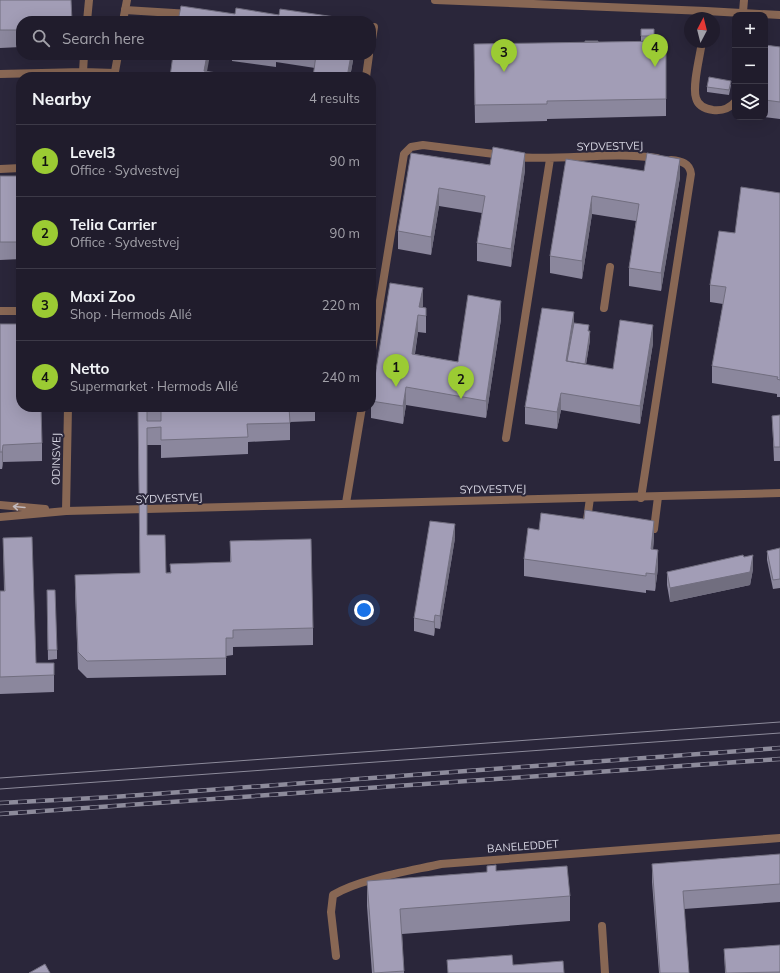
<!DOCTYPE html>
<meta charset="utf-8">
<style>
body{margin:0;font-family:Mulish,sans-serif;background:#282534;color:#f1f3f6}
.controls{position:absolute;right:12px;top:12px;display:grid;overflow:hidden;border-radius:8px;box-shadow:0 4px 16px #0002}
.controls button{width:36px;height:36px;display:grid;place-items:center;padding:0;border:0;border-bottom:1px solid #3d3a48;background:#201c2c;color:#f1f3f6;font:20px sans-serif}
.compass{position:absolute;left:684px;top:12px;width:36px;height:36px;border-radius:50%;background:#201c2c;box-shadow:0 4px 16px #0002;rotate:7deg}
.you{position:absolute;left:364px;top:610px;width:14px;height:14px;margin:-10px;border:3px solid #fff;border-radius:50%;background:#1a73e8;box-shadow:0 0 0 6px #1a73e833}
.badge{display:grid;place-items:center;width:26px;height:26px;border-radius:50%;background:#9bcb33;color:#111;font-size:13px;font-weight:700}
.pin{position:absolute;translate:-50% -33px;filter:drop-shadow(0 1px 2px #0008)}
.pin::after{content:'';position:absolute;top:21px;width:14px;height:12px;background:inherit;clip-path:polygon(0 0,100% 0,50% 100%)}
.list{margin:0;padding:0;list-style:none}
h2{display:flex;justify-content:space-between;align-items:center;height:52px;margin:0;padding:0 16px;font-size:17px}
h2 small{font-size:13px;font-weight:400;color:#a2a1a9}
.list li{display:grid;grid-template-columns:26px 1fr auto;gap:12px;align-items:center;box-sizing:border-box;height:72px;padding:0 16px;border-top:1px solid #3d3a48}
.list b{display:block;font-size:15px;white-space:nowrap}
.list p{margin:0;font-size:13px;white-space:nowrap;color:#a2a1a9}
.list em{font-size:13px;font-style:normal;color:#a2a1a9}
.icon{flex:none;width:22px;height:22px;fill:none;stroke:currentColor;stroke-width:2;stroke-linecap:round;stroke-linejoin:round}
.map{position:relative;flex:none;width:780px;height:973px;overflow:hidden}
.search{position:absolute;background:#201c2c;box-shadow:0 4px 16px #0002;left:16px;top:16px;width:360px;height:44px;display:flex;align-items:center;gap:10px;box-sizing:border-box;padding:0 14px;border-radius:16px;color:#a2a1a9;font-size:15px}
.panel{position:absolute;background:#201c2c;box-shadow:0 4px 16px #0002;left:16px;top:72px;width:360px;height:340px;border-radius:16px}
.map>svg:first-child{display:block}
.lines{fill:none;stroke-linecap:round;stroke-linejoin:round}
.service{stroke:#886754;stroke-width:8}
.minor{stroke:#886754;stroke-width:8}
.tertiary{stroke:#886754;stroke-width:8}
.tram{stroke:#8d8b9b;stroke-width:1}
.rail-casing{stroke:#8d8b9b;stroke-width:4.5}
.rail{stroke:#2a263a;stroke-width:3;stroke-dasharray:9;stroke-linecap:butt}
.wall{fill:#8b879d}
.shaded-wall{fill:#716e7f}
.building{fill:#a29db6;stroke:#716e7f;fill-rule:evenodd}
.oneway{stroke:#c2babe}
.labels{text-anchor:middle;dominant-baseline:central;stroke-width:4;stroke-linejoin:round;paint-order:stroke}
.street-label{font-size:11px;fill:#d6d5e2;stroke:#2a263a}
</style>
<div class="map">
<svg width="780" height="973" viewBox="0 0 780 973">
<rect width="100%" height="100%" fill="#2a263a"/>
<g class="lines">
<!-- service -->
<path class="service" d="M125 10 190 14
M743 12 744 0
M87 21 89 0
M371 27H374L371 45
M702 42C700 56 692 86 696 98 698 106 706 109 713 110 722 111 729 109 735 102
M84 55 83 72 115 73
M0 74 83 72
M366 77 369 55
M515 157C563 161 610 151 657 158
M0 169 21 168
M604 308 610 267
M0 311H21
M371 356 404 154 411 147 423 145 502 155
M506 438 550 159
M641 498 691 174C690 163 681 161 671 160
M346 503 362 407
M589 520H587L590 498
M648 528 654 529 658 497"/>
<!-- minor -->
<path class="minor" d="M435 0 706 11 780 15
M123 21 127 0
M114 77 118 55
M66 511 68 407
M602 926 605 973
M336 956 331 912 333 895C359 879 410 871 441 864L780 838"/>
<!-- tertiary -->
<path class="tertiary" d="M0 505 45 509
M0 517 66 511 780 493"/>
<!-- tram -->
<path class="tram" d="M0 778 780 722
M0 789 780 733"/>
<defs>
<path id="rail" d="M0 803 113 797 780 748
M0 814 780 759"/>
</defs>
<!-- rail casing -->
<use href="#rail" class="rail-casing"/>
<!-- rail -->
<use href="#rail" class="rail"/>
</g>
<!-- wall -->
<path class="wall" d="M0 0 21 21V47L0 48Z
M641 29H654V40L641 41Z
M598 42 666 99V116L547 119V121L475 123 474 61Z
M765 45 780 47V119L764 117H765Z
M211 55H354L350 77H313L315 68 276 62V67L232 61V58Z
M731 85 729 95 707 92V87Z
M411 153 525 170 511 267 477 261V243L482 213 439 206 431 255 398 249V231Z
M566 159 680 177 661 291 629 286V268L636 221 592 214 582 279 550 273V256Z
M0 176H21V259L0 260Z
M780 193V397H777V394L712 383V366L723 304 710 302V285L735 233Z
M423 306 422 307 426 308V333L418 332 415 354 458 362 501 319 486 418 406 405 403 424 371 418V401Z
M574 323 589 331 590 340 586 365 613 369 653 343 640 424 561 410 557 429 525 424V407Z
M0 324 42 443V461L3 462 2 469H0Z
M138 407H315V421L290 422V440L248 442V454L161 458V445H147V535L166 573 230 562V541L313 628V645L233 647V655L226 656V675L87 678 78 669 75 592V575L140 573Z
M780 415V461H774L772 416Z
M539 530 654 538 653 550 658 568 655 591 646 590V593L524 576V559Z
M3 538 36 663H54V692L0 694V591H4Z
M455 538 440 629 435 628 434 636 414 631V618Z
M780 548V588L773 589 767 560V551Z
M744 557 753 569 750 585 670 602 667 585V572Z
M47 599 57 650V659L48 660Z
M780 854V902L684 909 689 973H659L652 882V864Z
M487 866 496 871 570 896V921L402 934 404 973H372L367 906V881L487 872Z
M780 945V973H725L724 949Z"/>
<!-- shaded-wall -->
<path class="shaded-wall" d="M207 55H210L206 77 204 71Z
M351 55H354L350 77H347Z
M525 153V170L511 267V249Z
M680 159V177L661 291V273Z
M439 188V206L431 255V237Z
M592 196V214L582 279V261Z
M423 288V306L421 315 419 307Z
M501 301V319L486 418V401Z
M574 312V330L568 364 566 361Z
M418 315V332L412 371V354Z
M653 325V343L640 424V406Z
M590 331V340L584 376V367Z
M406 387V405L403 424V406Z
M561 393V410L557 429V412Z
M3 445V462L2 469V452Z
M654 521V538L651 567V549Z
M455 524V538L440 629V616Z
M658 550V568L655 591V574Z
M753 555V569L750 585 670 602V588Z
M435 615V628L434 636V622Z"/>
<!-- building -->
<path class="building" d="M0 0H71L72 21H21V30H0Z
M181 6 235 14 236 8 279 15 280 9 356 20V21H178Z
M641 29H654V36H641Z
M585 41H598V42H585Z
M666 41V99L547 101V104L475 105 474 44Z
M765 45 780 47V102L765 100Z
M173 55H207L204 71 243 77H170Z
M316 55H351L347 77H313Z
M709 77 731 81 729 90 707 87Z
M493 147 525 153 511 249 477 243 485 196 439 188 431 237 398 231 411 153 490 165Z
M647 153 680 159 661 273 629 268 639 204 592 196 582 261 550 256 566 159 644 171Z
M0 176H21V242H0Z
M741 187 780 193V380L777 379 778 377 712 366 726 287 710 285 719 231 735 233Z
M390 283 423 288 419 307 426 308V316L418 315 412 354 458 362 468 295 501 301 486 401 406 387 403 406 371 401Z
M542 308 574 312 566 361 613 369 620 320 653 325 640 406 561 393 557 412 525 407Z
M574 323 589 325 588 331H590L585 364 567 361Z
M0 324H21V407H41L42 443 3 445 2 452H0Z
M138 407H289L290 423 247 424 248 437 161 440V427L147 428V535H165L166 573H171L170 564 231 562 230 541 311 539 313 628 233 630V638H226V658L87 661 78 652 75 575 140 573ZM147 408H161V421H147Z
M780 415V447H774L772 416Z
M585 510 654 521 651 549 658 550 655 574 646 573V576L524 559 528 528 539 530 541 513 584 519Z
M430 521 455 524 440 616 435 615 434 622 414 618Z
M32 537 36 663H54V675L0 677V591H5L3 538Z
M780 548V579L773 580 767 551Z
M743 555 744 557 753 555 750 572 670 588 667 572Z
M47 590H55L57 650H48Z
M780 854V884L683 891 689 973H660L652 864Z
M496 865V871L567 866 570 896 400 909 404 971 374 973 367 881 487 872V866Z
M780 945V972L726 973 724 949Z
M512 955 513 965 563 961 564 973H448L447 960Z
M45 964 50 973H29Z"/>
<!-- one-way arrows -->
<defs><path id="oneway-shaft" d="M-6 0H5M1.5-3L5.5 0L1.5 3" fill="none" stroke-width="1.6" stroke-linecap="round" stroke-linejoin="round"/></defs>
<use class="oneway" href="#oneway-shaft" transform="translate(19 507) rotate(-175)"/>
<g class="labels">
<!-- street labels -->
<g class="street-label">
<text transform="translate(610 146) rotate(-1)">SYDVESTVEJ</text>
<text transform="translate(56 459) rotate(-89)">ODINSVEJ</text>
<text transform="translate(493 489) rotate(-1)">SYDVESTVEJ</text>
<text transform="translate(169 498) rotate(-2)">SYDVESTVEJ</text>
<text transform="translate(523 846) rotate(-4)">BANELEDDET</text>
</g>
</g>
</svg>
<div class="controls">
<button>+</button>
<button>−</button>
<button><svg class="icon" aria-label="layers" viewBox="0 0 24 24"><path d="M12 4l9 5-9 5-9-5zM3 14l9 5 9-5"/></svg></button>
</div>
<svg class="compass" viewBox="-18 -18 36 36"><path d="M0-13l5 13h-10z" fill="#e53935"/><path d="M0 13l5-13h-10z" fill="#a2a1a9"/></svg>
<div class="you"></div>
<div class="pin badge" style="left:396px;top:387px">1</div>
<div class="pin badge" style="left:461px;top:399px">2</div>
<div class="pin badge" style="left:504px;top:72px">3</div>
<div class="pin badge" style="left:655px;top:67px">4</div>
<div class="search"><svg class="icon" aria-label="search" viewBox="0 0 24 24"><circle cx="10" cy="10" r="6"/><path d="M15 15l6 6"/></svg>Search here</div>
<section class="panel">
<h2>Nearby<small>4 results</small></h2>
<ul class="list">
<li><span class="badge">1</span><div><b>Level3</b><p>Office · Sydvestvej</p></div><em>90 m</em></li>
<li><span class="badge">2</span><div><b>Telia Carrier</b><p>Office · Sydvestvej</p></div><em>90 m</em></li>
<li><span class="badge">3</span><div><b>Maxi Zoo</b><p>Shop · Hermods Allé</p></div><em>220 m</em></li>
<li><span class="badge">4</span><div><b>Netto</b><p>Supermarket · Hermods Allé</p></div><em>240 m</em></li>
</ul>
</section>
</div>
